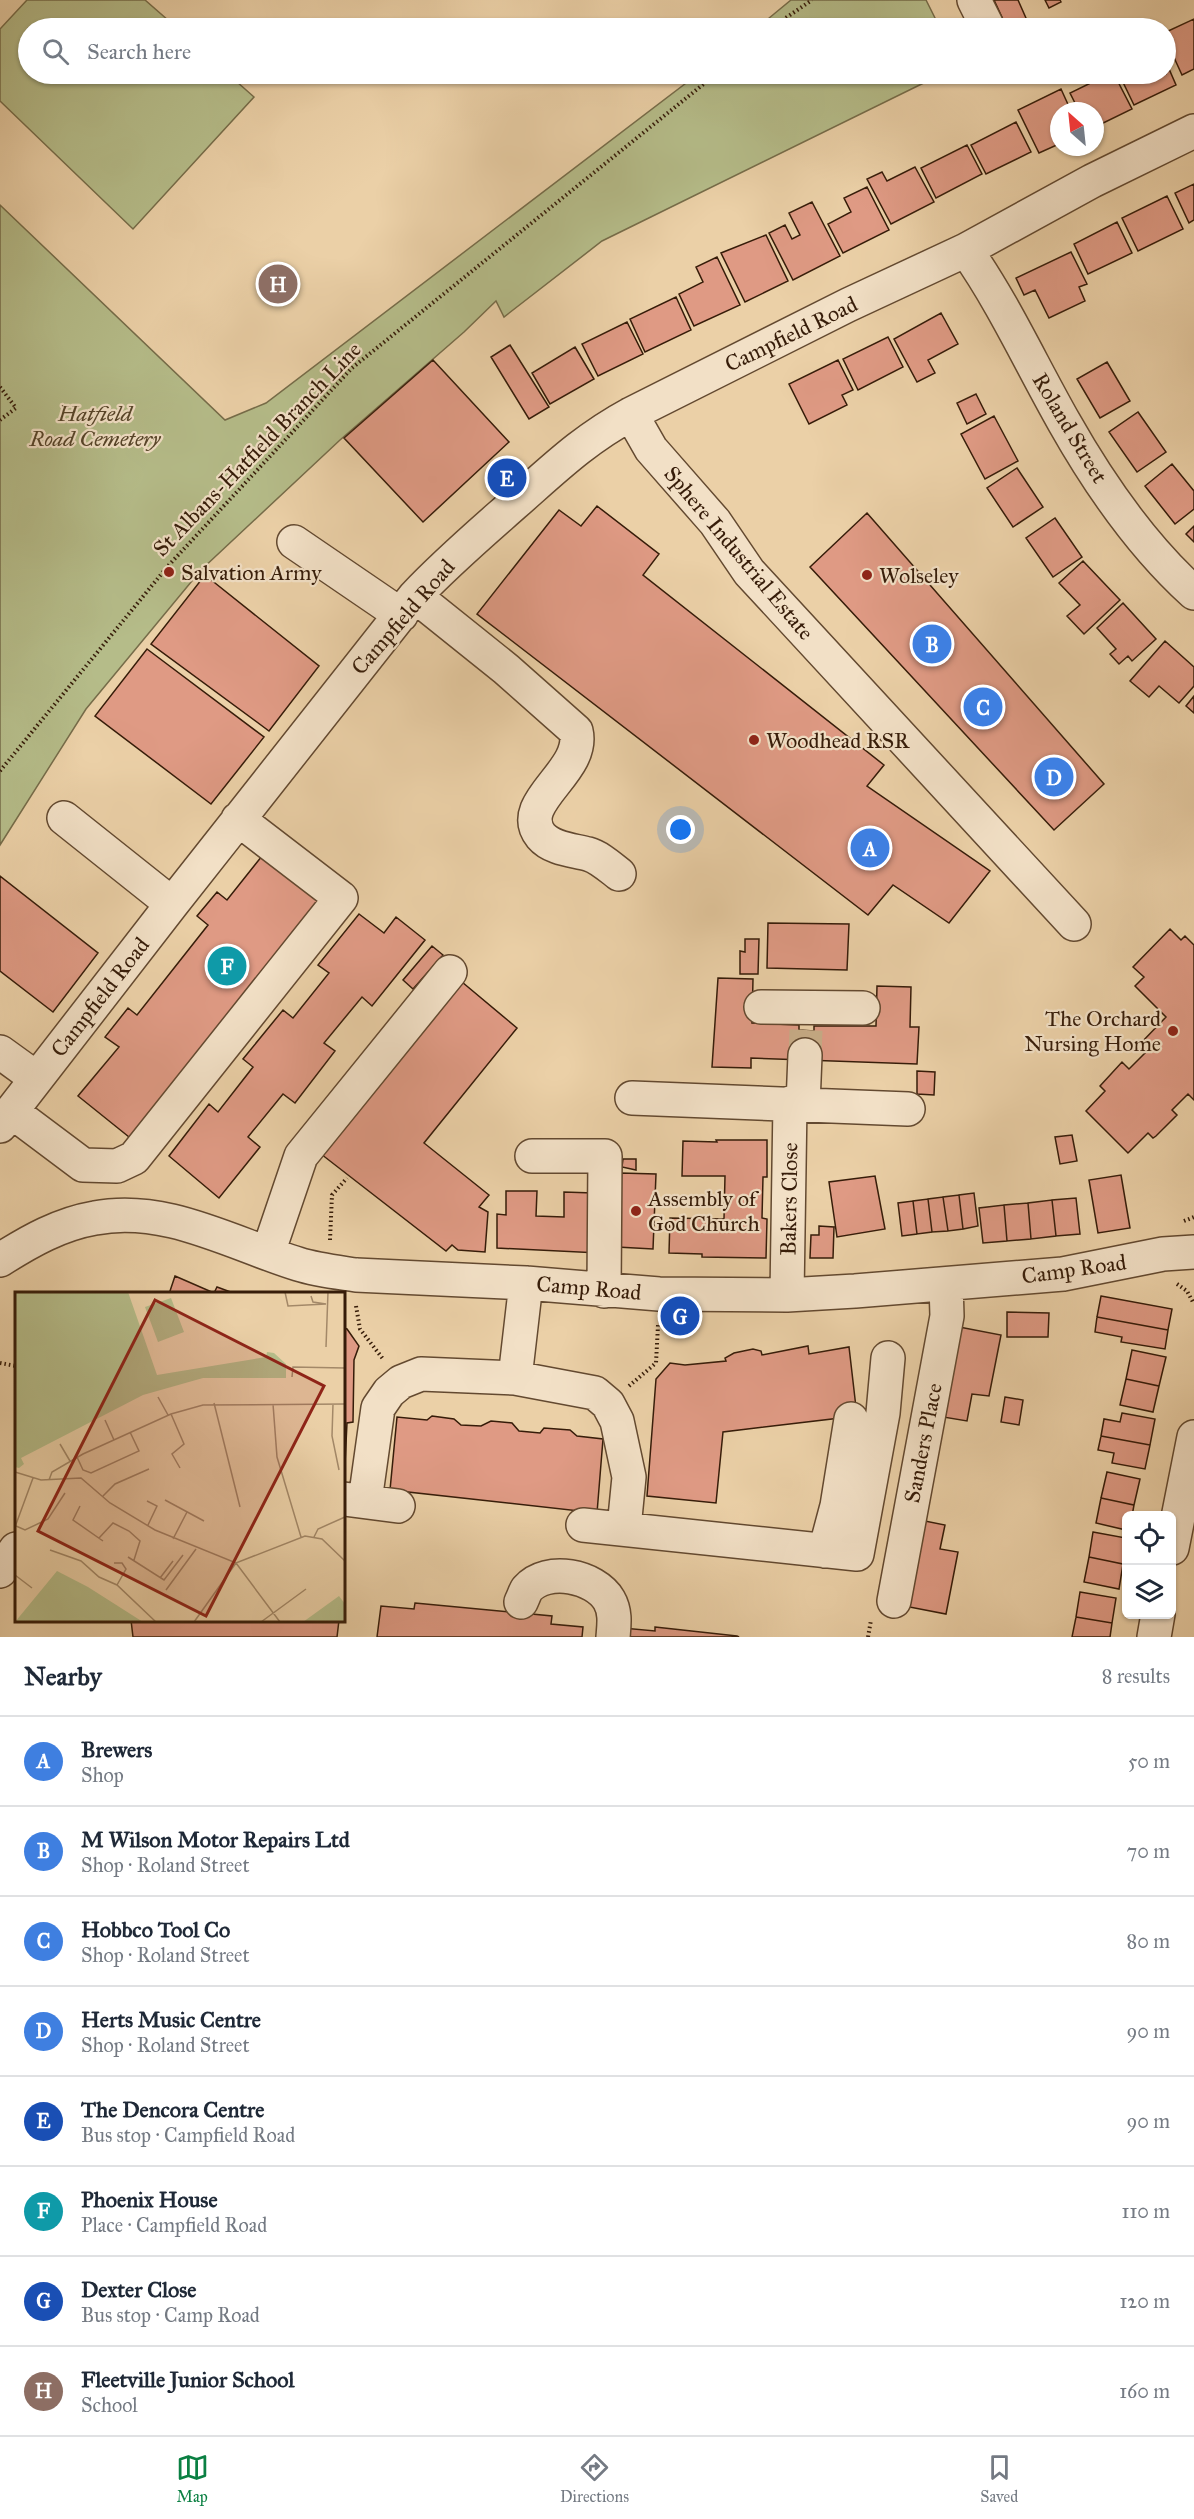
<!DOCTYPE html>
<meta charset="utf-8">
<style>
body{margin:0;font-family:"IM FELL Great Primer",serif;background:#f2f2f3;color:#1f2937}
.controls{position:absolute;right:18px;bottom:18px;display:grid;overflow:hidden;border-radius:9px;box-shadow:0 2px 4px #0004}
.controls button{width:54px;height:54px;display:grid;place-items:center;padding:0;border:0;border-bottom:2px solid #e0e1e3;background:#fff;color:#1f2937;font:30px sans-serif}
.compass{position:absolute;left:1050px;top:102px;width:54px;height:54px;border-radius:50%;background:#fff;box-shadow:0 2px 4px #0004;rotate:333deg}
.you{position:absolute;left:681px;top:830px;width:21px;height:21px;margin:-15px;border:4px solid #fff;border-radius:50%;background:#1a73e8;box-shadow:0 0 0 9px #1a73e833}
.badge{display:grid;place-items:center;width:39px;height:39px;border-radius:50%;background:#0b8043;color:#fff;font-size:20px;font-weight:700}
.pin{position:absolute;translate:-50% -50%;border:3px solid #fff;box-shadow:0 2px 6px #0006}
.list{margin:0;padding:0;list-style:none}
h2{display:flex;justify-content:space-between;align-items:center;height:78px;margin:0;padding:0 24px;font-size:26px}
h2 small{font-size:20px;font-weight:400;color:#747a83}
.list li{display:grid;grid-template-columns:39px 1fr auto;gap:18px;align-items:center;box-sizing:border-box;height:90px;padding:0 24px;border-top:2px solid #e0e1e3}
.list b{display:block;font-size:22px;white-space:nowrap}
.list p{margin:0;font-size:20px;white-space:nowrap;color:#747a83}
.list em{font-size:20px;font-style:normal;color:#747a83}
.icon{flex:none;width:33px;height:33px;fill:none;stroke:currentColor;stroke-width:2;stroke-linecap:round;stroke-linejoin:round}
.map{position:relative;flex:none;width:1194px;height:1637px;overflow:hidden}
.search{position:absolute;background:#fff;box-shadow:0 2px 4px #0004;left:18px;right:18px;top:18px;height:66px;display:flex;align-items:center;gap:15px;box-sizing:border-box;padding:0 21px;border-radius:33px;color:#747a83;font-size:22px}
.sheet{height:798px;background:#fff}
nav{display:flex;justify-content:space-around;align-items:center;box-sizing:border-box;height:84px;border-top:2px solid #e0e1e3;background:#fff;font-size:16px;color:#747a83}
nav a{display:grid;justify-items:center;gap:3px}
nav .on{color:#0b8043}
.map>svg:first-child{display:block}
.green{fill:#b5bc89;stroke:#766c49;stroke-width:1.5}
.building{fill:#df9a84;stroke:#361c09;stroke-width:1.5}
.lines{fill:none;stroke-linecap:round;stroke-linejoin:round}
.minor-tunnel{stroke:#c7ac87;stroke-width:33;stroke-dasharray:33 16;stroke-linecap:butt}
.minor-casing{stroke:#634930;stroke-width:36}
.path{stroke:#361c09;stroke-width:4;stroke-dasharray:1.5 3;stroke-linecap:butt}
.minor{stroke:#f2e0c6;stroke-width:33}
.poi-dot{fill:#8f2418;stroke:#f2e0c6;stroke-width:2}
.labels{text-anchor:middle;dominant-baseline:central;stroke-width:4.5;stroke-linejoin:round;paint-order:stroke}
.street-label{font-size:22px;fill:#361c09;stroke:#f2e0c6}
.park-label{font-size:22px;font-style:italic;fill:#564429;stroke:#f2e0c6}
.poi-label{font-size:22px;fill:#361c09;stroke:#f2e0c6;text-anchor:start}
.inset-road{fill:none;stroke:#a38868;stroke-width:1.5}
.view{fill:#8f2418;fill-opacity:0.15;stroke:#8f2418;stroke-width:3}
.inset-edge{fill:none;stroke:#361c09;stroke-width:3}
</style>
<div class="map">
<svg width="1194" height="1637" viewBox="0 0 1194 1637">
<rect width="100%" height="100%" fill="#ebd0a7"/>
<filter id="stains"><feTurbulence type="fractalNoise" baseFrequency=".00333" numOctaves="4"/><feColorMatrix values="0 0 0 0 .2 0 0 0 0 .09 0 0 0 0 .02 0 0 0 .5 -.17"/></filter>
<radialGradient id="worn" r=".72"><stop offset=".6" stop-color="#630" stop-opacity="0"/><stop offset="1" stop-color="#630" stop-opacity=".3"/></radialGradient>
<!-- green -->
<path class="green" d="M27 0H145L177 28H28V74H228L254 97 133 229 0 101V29Z
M791 0H926L940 28H757Z
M698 74H942L602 241 504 317 496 301 464 332 340 440 201 570 86 709 0 845V205L225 420 266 403Z"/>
<!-- building -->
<path class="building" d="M994 0H1018L1029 25 1023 28H1007Z
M1045 0H1060L1061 2 1049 8Z
M1194 19V69L1182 75 1166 40V32Z
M1166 62 1176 85 1134 105 1119 74H1166Z
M1109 74H1114L1132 109 1095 127V111H1079L1070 93Z
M1061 89 1071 111H1059V144L1039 153 1018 110Z
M1016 122 1031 152 986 174 971 145Z
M967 145 982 174 936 198 921 168Z
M915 167 934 202 891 224 867 179 882 172 887 181Z
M1194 184V220L1189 223 1175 193Z
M867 187 889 230 843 253 828 224 851 212 844 198Z
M1167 196 1183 229 1138 251 1122 218Z
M812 202 840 256 793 280 769 233 785 225 792 239 800 235 789 213Z
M1117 222 1132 253 1088 274 1074 244Z
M766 235 788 281 745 302 721 253Z
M1071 252 1087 284 1079 287 1085 301 1049 318 1035 290 1024 295 1016 278Z
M717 257 740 305 694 326 679 294 703 282 696 267Z
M676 297 691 330 645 352 630 319Z
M941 313 958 344 928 360 935 373 917 382 894 339Z
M627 322 643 354 598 376 582 344Z
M888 337 903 367 858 390 843 359Z
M510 345 549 407 529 419 491 357Z
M575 347 594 379 550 404 532 373Z
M433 360 509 442 423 522 344 438Z
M838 360 853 390 842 395 847 405 809 424 789 384Z
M1107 362 1130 401 1100 418 1077 379Z
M976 394 986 414 967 424 957 403Z
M1138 412 1166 452 1137 472 1109 432Z
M994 416 1018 461 985 479 961 434Z
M1172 464 1194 491V509L1175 524 1145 486Z
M1017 468 1043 507 1013 527 987 488Z
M597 506 659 554 643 575 884 765 867 786 990 871 949 923 893 885 868 915 477 614 559 510 581 526Z
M867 513 1104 784 1054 830 810 567Z
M1055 518 1082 557 1053 577 1026 538Z
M1194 526V542L1186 534Z
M1083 561 1120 600 1084 634 1067 616 1080 605 1059 583Z
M205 575 319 666 269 731 151 644Z
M1123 603 1156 639 1132 661 1128 656 1119 664 1110 654 1116 649 1097 628Z
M1165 641 1194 667V686L1179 703 1159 686 1149 697 1130 681Z
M147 649 264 737 211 804 95 716Z
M1194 696V713L1186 706Z
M266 851 328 902 139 1145 78 1096 119 1047 105 1037 128 1008 137 1015 208 925 197 916 217 892 227 900Z
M0 876 98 953 53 1012 0 971Z
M359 914 384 933 396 917 425 940 372 1006 362 997 324 1043 335 1051 295 1103 283 1094 248 1137 260 1147 219 1198 169 1156 209 1104 218 1112 253 1067 243 1059 283 1010 293 1018 329 973 318 965Z
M768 923 849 924 847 970 767 968Z
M1170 929 1181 940 1185 936 1194 945V1100L1188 1094 1172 1110 1177 1115 1156 1136 1153 1138 1148 1133 1128 1153 1086 1111 1105 1091 1100 1086 1122 1062 1129 1069 1147 1051 1140 1044 1166 1017 1135 986 1144 977 1133 967Z
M745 939H759L758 974H740V951L745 952Z
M432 946 443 955 413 989 403 980Z
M718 978 753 979 752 1023 799 1025V1030L814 1031V1026H876L877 986 911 987 910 1027H919L917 1064 751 1058V1068L712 1067Z
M462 982 517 1028 424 1143 489 1195 479 1207 488 1212 485 1252 458 1250 452 1245 446 1251 321 1154Z
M917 1071 935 1072 934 1095 917 1094Z
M1072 1135 1077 1161 1060 1164 1055 1137Z
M716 1140H767V1177H763L762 1218 767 1219 766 1258 702 1257V1254L669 1253 670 1218 724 1219 725 1176H682L683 1141 717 1142Z
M623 1159H636V1170L622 1167Z
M620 1173 656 1174 653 1249 617 1247Z
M1121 1175 1130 1228 1098 1233 1089 1180Z
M875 1176 885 1229 837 1237 829 1182Z
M506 1191H537L536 1216 564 1217V1192L593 1193 599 1253 497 1248V1214L506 1215Z
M974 1193 978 1226 963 1229 959 1195Z
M959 1195 963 1229 948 1231 943 1197Z
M943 1197 948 1231 932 1232 928 1199Z
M1076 1198 1080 1234 1056 1236 1052 1200Z
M928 1199 932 1232 917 1234 913 1201Z
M1052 1200 1056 1236 1031 1239 1028 1203Z
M913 1201 917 1234 902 1236 898 1203Z
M1028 1203 1031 1239 1007 1241 1004 1205Z
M1004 1205 1007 1241 983 1243 979 1208Z
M819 1226 834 1227 833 1258H810L811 1235H819Z
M175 1276 214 1293 217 1287 236 1294H169Z
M1101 1296 1172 1309 1168 1330 1097 1317Z
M1007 1312 1049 1313 1048 1337H1007Z
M1097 1317 1168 1330 1165 1349 1121 1342 1122 1337 1095 1332Z
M954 1326 1001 1335 989 1396 972 1394 967 1421 937 1416Z
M344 1328 347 1329 359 1346 354 1360 353 1422 347 1423 345 1464Z
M808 1346 809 1354 849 1347 857 1416 723 1432 716 1503 647 1496 656 1379 670 1363 685 1365 726 1361 725 1358 734 1353 753 1349 761 1351 762 1355Z
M1132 1350 1166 1357 1159 1386 1126 1379Z
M1126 1379 1159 1386 1153 1412 1120 1405Z
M1005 1397 1023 1400 1019 1425 1001 1422Z
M1122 1413 1155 1419 1150 1445 1101 1436 1104 1419 1120 1422Z
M432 1416 454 1419 461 1425 481 1426 491 1421 512 1423 519 1431 540 1433 544 1428 570 1430 577 1436 603 1439 597 1513 390 1490 397 1417 427 1420Z
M1101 1436 1150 1445 1145 1469 1112 1463 1114 1453 1098 1450Z
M1107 1472 1140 1479 1134 1505 1101 1498Z
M1101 1498 1134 1505 1132 1516H1126V1530L1096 1523Z
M915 1519 945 1525 940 1549 958 1552 946 1614 899 1605Z
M1093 1532 1126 1538 1123 1564 1089 1557Z
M1089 1557 1123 1564 1119 1589 1084 1582Z
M1080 1592 1116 1598 1112 1623 1076 1617Z
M415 1603 552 1616 551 1624 583 1627 582 1637H377L381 1606 414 1609Z
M1076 1617 1112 1623 1110 1637H1072Z
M131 1620H339L337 1637H133Z
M655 1627 737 1636 739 1637H622L623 1628 655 1631Z"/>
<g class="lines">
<!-- minor-tunnel -->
<path class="minor-tunnel" d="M805 1055 806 1030"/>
<defs>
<path id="minor" d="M974 0 988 28
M966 250C1004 304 1031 364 1064 422 1099 484 1141 545 1194 593
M631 414 651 449 715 522 749 572 1074 924
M294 542 401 615
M415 596 506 669 576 731C586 772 514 802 541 836 552 849 573 850 588 854 599 857 610 867 619 874
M64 818 172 904
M761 1007 863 1008
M0 1052 36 1078
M632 1098 908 1109
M803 1104 805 1055
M11 1111 83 1165 117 1166 134 1158 341 898 238 819
M0 1126 172 904 415 596C446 563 480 534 514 504 554 469 583 440 631 414L848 305 966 250 1092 181 1194 131
M532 1156H605L604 1291
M268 1253 301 1156 450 972
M0 1260C30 1241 60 1224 95 1218 165 1204 233 1244 298 1264 317 1270 336 1272 356 1275L526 1283 659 1294 787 1295 855 1291 1063 1274 1163 1254 1194 1252
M787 1295 790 1103
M515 1378 526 1283
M344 1499 398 1506
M365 1501 378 1408 389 1392 401 1382 421 1374 515 1378 595 1393 608 1404 617 1421 629 1477 624 1528
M583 1525 857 1554 883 1413 888 1358
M1172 1548 1194 1437
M825 1551 837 1506 851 1419
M0 1571 16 1549
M894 1601 947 1316 946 1284
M521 1602C523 1598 525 1592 527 1589 547 1566 595 1576 609 1600 616 1612 614 1625 613 1637
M1154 1637 1158 1614"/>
</defs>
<!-- minor casing -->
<use href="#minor" class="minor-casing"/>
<!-- path -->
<path class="path" d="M771 28 812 0
M0 387 16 408 0 420
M0 771 168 566 352 368 716 74
M1184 1221 1194 1217
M330 1240 332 1195 347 1178
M1177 1284 1187 1291 1194 1304
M356 1306 360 1329 383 1359
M0 1363 16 1366
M629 1386 656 1363 658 1325
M868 1637 871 1620"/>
<!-- minor -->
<use href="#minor" class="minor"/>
</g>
<!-- markers -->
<g class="poi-dot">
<circle cx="169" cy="572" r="6"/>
<circle cx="867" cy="575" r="6"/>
<circle cx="754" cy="740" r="6"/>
<circle cx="1173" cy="1031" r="6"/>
<circle cx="636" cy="1211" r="6"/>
</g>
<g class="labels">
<!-- street labels -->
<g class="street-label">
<text transform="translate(791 334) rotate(-26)">Campfield Road</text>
<text transform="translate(1070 428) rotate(59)">Roland Street</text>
<text transform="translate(257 449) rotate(-46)">St Albans-Hatfield Branch Line</text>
<text transform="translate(739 553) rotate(50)">Sphere Industrial Estate</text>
<text transform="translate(403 617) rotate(-49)">Campfield Road</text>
<text transform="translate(100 997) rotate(-52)">Campfield Road</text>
<text transform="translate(789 1199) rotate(-89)">Bakers Close</text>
<text transform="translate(1074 1269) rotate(-8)">Camp Road</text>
<text transform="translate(589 1288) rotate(5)">Camp Road</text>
<text transform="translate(923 1443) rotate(-79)">Sanders Place</text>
</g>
<!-- park labels -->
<g class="park-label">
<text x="95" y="413">Hatfield<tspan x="95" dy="25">Road Cemetery</tspan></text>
</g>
<!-- poi labels -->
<g class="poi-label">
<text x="181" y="572">Salvation Army</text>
<text x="879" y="575">Wolseley</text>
<text x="766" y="740">Woodhead RSR</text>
<text x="1161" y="1018" text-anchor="end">The Orchard<tspan x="1161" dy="25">Nursing Home</tspan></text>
<text x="648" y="1198">Assembly of<tspan x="648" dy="25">God Church</tspan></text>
</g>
</g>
<!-- overview -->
<g transform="translate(15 1292)">
<rect width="330" height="330" fill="#ebd0a7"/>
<path d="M0 0H113L142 83 251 65 252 60 259 61 271 72V86H188L128 103 6 166 9 172 4 176 0 175ZM156 6 169 40 143 50 130 15ZM42 279 73 295 128 330H0ZM324 304 330 312V330H288Z" fill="#b5bc89"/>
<path class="inset-road" d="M270 0 273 14 311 12 298 10 296 4M311 55 313 0M277 85 278 75 330 76M143 105 153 123M199 111 225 215M258 112 262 165 286 245M318 112 317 144 324 178M156 122 169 152 157 162 165 176M90 128 99 148M45 152 55 169M62 165 68 178 76 181 124 159 115 140M0 180 26 188 66 186 95 211 140 238 221 271 290 244 307 247 330 269M34 188 37 180 68 162 156 122 188 113 330 112M88 204 100 192 134 177M150 208 189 229M132 209 142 214 133 233M65 214 58 228 88 249M1 234 10 238 33 227 50 201M0 235 18 186M299 245 303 237 330 225M84 246 98 231 114 239 125 249 119 268M158 247 172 220M35 258 66 269 84 285 102 293 141 330M113 265 149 288 168 263M99 271H107L111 277 102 293M221 271 265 330M0 283 17 296M145 286 158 269M151 298 181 257M179 330 221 271M246 330 291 297"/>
<path class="view" d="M140 8 309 94 191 324 23 239Z"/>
<rect width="330" height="330" class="inset-edge"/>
</g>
<rect width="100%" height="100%" filter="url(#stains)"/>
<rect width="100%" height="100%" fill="url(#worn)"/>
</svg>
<div class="controls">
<button><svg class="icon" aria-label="locate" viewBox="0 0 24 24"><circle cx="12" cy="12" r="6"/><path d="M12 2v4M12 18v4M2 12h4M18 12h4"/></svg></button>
<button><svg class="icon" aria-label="layers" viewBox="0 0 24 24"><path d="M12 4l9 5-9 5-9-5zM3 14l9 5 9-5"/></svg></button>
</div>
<svg class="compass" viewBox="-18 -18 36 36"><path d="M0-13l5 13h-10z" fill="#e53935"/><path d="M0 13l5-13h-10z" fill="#747a83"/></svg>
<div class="you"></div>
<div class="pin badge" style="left:870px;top:848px;background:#3f7fe0">A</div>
<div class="pin badge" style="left:932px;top:644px;background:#3f7fe0">B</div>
<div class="pin badge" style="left:983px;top:707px;background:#3f7fe0">C</div>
<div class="pin badge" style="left:1054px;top:777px;background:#3f7fe0">D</div>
<div class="pin badge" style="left:507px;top:478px;background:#1a4fb4">E</div>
<div class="pin badge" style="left:227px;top:966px;background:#0f9aa8">F</div>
<div class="pin badge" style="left:680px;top:1316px;background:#1a4fb4">G</div>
<div class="pin badge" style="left:278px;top:284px;background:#8d6e63">H</div>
<div class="search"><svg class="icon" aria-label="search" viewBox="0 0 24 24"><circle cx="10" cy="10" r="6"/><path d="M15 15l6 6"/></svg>Search here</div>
</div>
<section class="sheet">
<h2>Nearby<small>8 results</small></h2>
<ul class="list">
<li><span class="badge" style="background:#3f7fe0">A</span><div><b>Brewers</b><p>Shop</p></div><em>50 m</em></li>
<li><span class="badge" style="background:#3f7fe0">B</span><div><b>M Wilson Motor Repairs Ltd</b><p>Shop · Roland Street</p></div><em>70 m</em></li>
<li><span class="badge" style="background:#3f7fe0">C</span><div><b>Hobbco Tool Co</b><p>Shop · Roland Street</p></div><em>80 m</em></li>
<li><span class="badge" style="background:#3f7fe0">D</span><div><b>Herts Music Centre</b><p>Shop · Roland Street</p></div><em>90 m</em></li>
<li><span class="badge" style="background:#1a4fb4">E</span><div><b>The Dencora Centre</b><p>Bus stop · Campfield Road</p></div><em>90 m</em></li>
<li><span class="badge" style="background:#0f9aa8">F</span><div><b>Phoenix House</b><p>Place · Campfield Road</p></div><em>110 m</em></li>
<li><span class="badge" style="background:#1a4fb4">G</span><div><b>Dexter Close</b><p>Bus stop · Camp Road</p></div><em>120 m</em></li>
<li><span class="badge" style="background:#8d6e63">H</span><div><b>Fleetville Junior School</b><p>School</p></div><em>160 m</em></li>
</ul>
</section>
<nav>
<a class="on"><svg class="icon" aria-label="map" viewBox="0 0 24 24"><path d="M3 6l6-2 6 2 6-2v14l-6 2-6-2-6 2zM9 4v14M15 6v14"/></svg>Map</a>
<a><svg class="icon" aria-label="directions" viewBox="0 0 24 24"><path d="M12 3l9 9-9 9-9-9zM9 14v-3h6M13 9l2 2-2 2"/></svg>Directions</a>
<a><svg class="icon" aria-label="saved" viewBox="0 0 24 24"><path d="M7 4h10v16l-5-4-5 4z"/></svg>Saved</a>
</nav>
